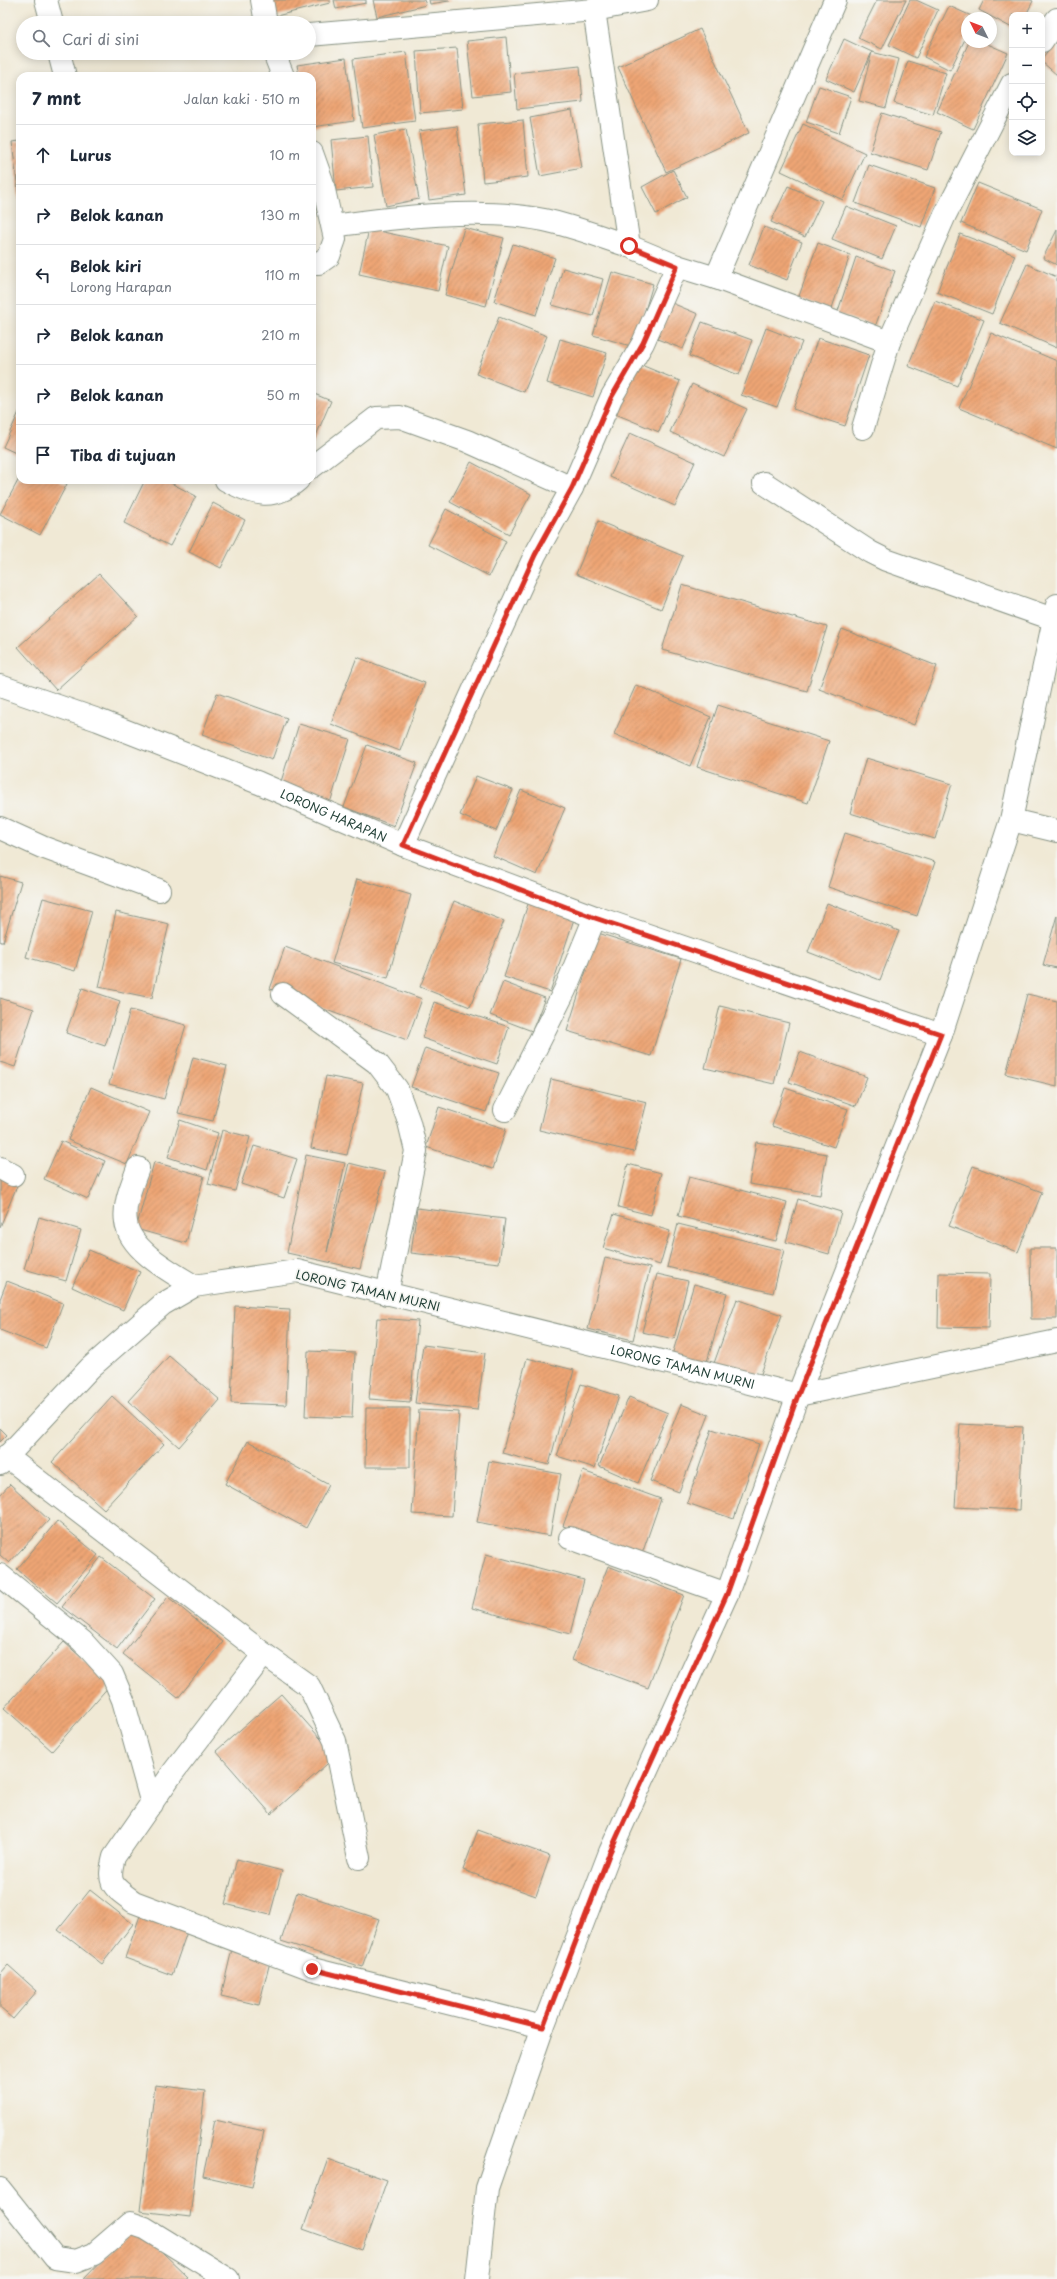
<!DOCTYPE html>
<html lang="id">
<meta charset="utf-8">
<style>
body{margin:0;font-family:"Playpen Sans",sans-serif;background:#f2f2f3;color:#1f2937}
.controls{position:absolute;right:12px;top:12px;display:grid;overflow:hidden;border-radius:8px;box-shadow:0 2px 10px #0003}
.controls button{width:36px;height:36px;display:grid;place-items:center;padding:0;border:0;border-bottom:1px solid #e0e1e3;background:#fff;color:#1f2937;font:20px sans-serif}
.compass{position:absolute;left:961px;top:12px;width:36px;height:36px;border-radius:50%;background:#fff;box-shadow:0 2px 10px #0003;rotate:312deg}
.stop{position:absolute;width:12px;height:12px;margin:-9px;border:3px solid #d93025;border-radius:50%;background:#fff}
.stop.end{background:#d93025;border-color:#fff;box-shadow:0 1px 4px #0008}
.list{margin:0;padding:0;list-style:none}
h2{display:flex;justify-content:space-between;align-items:center;height:52px;margin:0;padding:0 16px;font-size:17px}
h2 small{font-size:13px;font-weight:400;color:#747a83}
.list li{display:grid;grid-template-columns:26px 1fr auto;gap:12px;align-items:center;box-sizing:border-box;height:60px;padding:0 16px;border-top:1px solid #e0e1e3}
.list b{display:block;font-size:15px;white-space:nowrap}
.list p{margin:0;font-size:13px;white-space:nowrap;color:#747a83}
.list em{font-size:13px;font-style:normal;color:#747a83}
.icon{flex:none;width:22px;height:22px;fill:none;stroke:currentColor;stroke-width:2;stroke-linecap:round;stroke-linejoin:round}
.map{position:relative;flex:none;width:1057px;height:2279px;overflow:hidden}
.search{position:absolute;background:#fff;box-shadow:0 2px 10px #0003;left:16px;top:16px;width:300px;height:44px;display:flex;align-items:center;gap:10px;box-sizing:border-box;padding:0 14px;border-radius:22px;color:#747a83;font-size:15px}
.panel{position:absolute;background:#fff;box-shadow:0 2px 10px #0003;left:16px;top:72px;width:300px;height:412px;border-radius:12px}
.map>svg:first-child{display:block}
.building{fill:url(#building-hatch)}
.lines{fill:none;stroke-linecap:round;stroke-linejoin:round}
.minor-casing{stroke:#889384;stroke-width:24}
.minor{stroke:#fff;stroke-width:22}
.route{stroke:#d93025;stroke-width:5}
.labels{text-anchor:middle;dominant-baseline:central;stroke-width:3.5;stroke-linejoin:round;paint-order:stroke}
.street-label{font-size:12px;fill:#1f3d34;stroke:#f6f6f2}
</style>
<div class="map">
<svg width="1057" height="2279" viewBox="0 0 1057 2279">
<defs>
<pattern id="building-hatch" width="6" height="6" patternUnits="userSpaceOnUse"><rect width="6" height="6" fill="#eea575"/><path d="M-1 1l2-2M0 6l6-6M5 7l2-2" fill="none" stroke="#c08861"/></pattern>
</defs>
<rect width="100%" height="100%" fill="#f6f6f2"/>
<filter id="ink" filterUnits="userSpaceOnUse"><feTurbulence type="fractalNoise" baseFrequency=".025" numOctaves="2"/><feDisplacementMap in="SourceGraphic" scale="8" xChannelSelector="R" yChannelSelector="G"/><feConvolveMatrix kernelMatrix="1 2 1 2 8 2 1 2 1" color-interpolation-filters="sRGB"/></filter>
<filter id="wash" filterUnits="userSpaceOnUse"><feTurbulence type="fractalNoise" baseFrequency=".012" numOctaves="4" result="noise"/><feDisplacementMap in="SourceGraphic" scale="16" xChannelSelector="R" yChannelSelector="G"/><feGaussianBlur stdDeviation="0.9" result="paint"/><feColorMatrix in="noise" values="0 0 0 0 0 0 0 0 0 0 0 0 0 0 0 0 0 1.4 0 .05"/><feComposite in="paint" operator="in"/></filter>
<g filter="url(#wash)">
<rect width="100%" height="100%" fill="#f0e9d5"/>
<g id="blocks">
<!-- building -->
<path class="building" d="M268 0H330V3L272 17Z
M334 0H366V3L336 9Z
M373 0H424L426 5 377 17Z
M429 0H449V1L430 4Z
M877 0H906L882 49 858 38Z
M910 0H916L938 10 916 58 889 45Z
M984 0H1031L1033 1 1026 15H1012V28L979 10Z
M949 6 976 18H967V35L950 70 924 57Z
M700 29 749 133 666 172 618 67Z
M506 37 511 92 473 96 467 41Z
M844 39 872 52 899 59 886 108 859 101 872 52 854 92 826 79Z
M1057 40V75L1042 62V58Z
M969 42H983L1008 53 973 129 937 112Z
M457 48 463 109 420 113 416 51Z
M406 52 415 121 362 128 353 59Z
M346 58 354 121 312 127V76H299L297 65Z
M908 61 946 73 933 115 894 103Z
M580 66 583 102 517 109 514 73Z
M819 86 851 97 839 133 806 122Z
M572 110 582 168 540 176 530 118Z
M882 113 941 132 928 170 870 152Z
M523 120 528 177 483 182 478 124Z
M803 124 865 153 843 200 781 171Z
M457 126 466 195 429 200 419 131Z
M406 129 419 199 386 206 374 135Z
M368 136 373 187 336 191 331 140Z
M20 141V199H19L12 142Z
M869 165 935 188 921 227 855 203Z
M673 170 687 197 656 214 642 187Z
M978 183 1042 209 1026 250 961 223Z
M788 186 822 201 805 237 771 222Z
M846 206 896 226 882 259 832 239Z
M764 227 802 242 787 280 749 265Z
M464 228 504 238 486 306 445 295Z
M369 229 448 246 438 291 359 274Z
M1057 230V265L1043 258Z
M960 234 1015 255 992 314 937 292Z
M818 243 850 255 831 311 798 299Z
M513 244 555 258 536 315 494 301Z
M856 257 895 271 875 327 837 314Z
M1027 264 1057 277V348L1000 323Z
M563 268 603 279 593 316 552 305Z
M612 272 653 284 634 347 593 335Z
M667 301 698 314 683 349 652 337Z
M935 301 984 320 957 386 908 366Z
M499 317 547 336 524 392 476 374Z
M702 322 752 340 739 375 689 356Z
M766 328 802 342 777 407 741 395Z
M991 333 1057 361V449L959 408Z
M818 338 869 355 845 426 793 409Z
M560 339 607 353 593 397 547 383Z
M634 362 680 381 659 432 613 413Z
M692 384 747 409 724 457 670 432Z
M312 393 331 401 312 445Z
M20 410V455L3 447Z
M630 433 695 462 675 506 610 477Z
M471 462 531 494 509 534 450 502Z
M20 477V480H59L67 484 40 535 0 514Z
M145 480H165L196 496 170 546 124 523Z
M213 503 245 520 221 568 189 552Z
M446 509 506 541 489 576 428 545Z
M598 521 683 556 661 609 576 574Z
M99 574 138 616 56 690 18 647Z
M682 585 827 627 807 691 662 650Z
M842 629 937 666 914 725 819 689Z
M357 657 425 683 400 751 331 724Z
M636 685 711 717 690 766 614 734Z
M217 693 287 718 272 760 202 735Z
M718 705 829 741 808 803 697 767Z
M299 724 350 739 330 803 279 788Z
M367 745 417 763 394 826 344 807Z
M866 758 952 784 935 839 850 813Z
M476 776 513 790 496 831 460 815Z
M521 790 565 808 537 875 493 856Z
M845 833 935 862 917 916 828 887Z
M0 876 21 882 3 942H0Z
M357 879 411 895 388 978 332 963Z
M43 898 92 911 75 971 26 957Z
M454 901 504 921 470 1007 420 987Z
M529 901 575 916 550 992 504 977Z
M827 903 899 931 880 980 808 952Z
M116 912 169 924 152 998 99 987Z
M1057 915V968L1043 965Z
M598 933 681 959 651 1056 567 1031Z
M285 947 422 999 407 1040 270 989Z
M503 982 545 998 532 1031 490 1015Z
M82 988 120 1001 105 1046 66 1033Z
M1027 994 1057 1001V1086L1006 1074Z
M0 998 34 1009 15 1067 0 1062Z
M434 1002 509 1027 497 1064 422 1038Z
M720 1006 789 1023 774 1084 705 1068Z
M130 1010 186 1025 164 1099 109 1084Z
M425 1048 499 1073 486 1112 411 1087Z
M800 1052 867 1077 856 1106 789 1082Z
M193 1057 227 1066 213 1121 178 1113Z
M326 1076 363 1083 347 1155 311 1148Z
M551 1079 647 1102 634 1152 539 1130Z
M91 1087 149 1112 127 1164 68 1140Z
M785 1088 848 1109 834 1147 772 1126Z
M439 1107 506 1129 493 1169 426 1147Z
M180 1120 218 1133 207 1170 168 1157Z
M222 1130 250 1137 235 1191 208 1184Z
M61 1141 105 1161 88 1199 44 1179Z
M756 1142 827 1154 820 1195 749 1184Z
M254 1146 297 1159 284 1198 241 1184Z
M306 1155 345 1163 327 1252 349 1163 385 1172 360 1269 287 1253Z
M154 1162 204 1176 186 1243 136 1229Z
M628 1164 661 1173 651 1215 618 1207Z
M973 1166 1042 1192 1018 1252 949 1226Z
M0 1173 19 1181 0 1227Z
M689 1177 787 1202 776 1241 678 1216Z
M798 1199 841 1212 829 1254 786 1242Z
M417 1208 505 1219 499 1263 411 1253Z
M614 1214 670 1231 660 1265 603 1248Z
M39 1217 81 1230 66 1281 24 1269Z
M678 1224 784 1250 773 1293 667 1267Z
M1030 1248H1057V1319H1031Z
M89 1250 140 1272 123 1310 72 1287Z
M605 1258 650 1268 633 1340 588 1329Z
M939 1273 990 1274 989 1328 938 1327Z
M657 1274 688 1281 674 1339 642 1332Z
M7 1281 63 1303 46 1348 0 1330V1299Z
M694 1284 727 1293 706 1365 672 1355Z
M737 1299 782 1315 758 1382 713 1366Z
M235 1306 290 1309 286 1405 231 1403Z
M377 1318 418 1321 410 1402 369 1399Z
M423 1345 485 1353 477 1410 415 1403Z
M308 1351 355 1353 352 1418 305 1416Z
M169 1356 220 1400 179 1447 128 1401Z
M527 1358 574 1370 549 1465 502 1453Z
M581 1384 619 1396 595 1468 557 1456Z
M112 1396 164 1444 104 1509 52 1462Z
M629 1397 668 1413 638 1483 599 1466Z
M681 1404 709 1415 679 1492 650 1481Z
M366 1408H410V1467H365Z
M419 1410 459 1412 452 1516 412 1514Z
M960 1424 1023 1427 1019 1510 955 1507Z
M0 1428 7 1435 0 1442Z
M712 1429 759 1444 734 1519 687 1503Z
M248 1441 329 1485 306 1528 225 1484Z
M489 1461 561 1474 550 1536 477 1522Z
M583 1471 661 1499 642 1554 563 1526Z
M10 1484 49 1520 9 1563 0 1555V1495Z
M57 1521 98 1555 57 1603 17 1569Z
M486 1554 584 1580 570 1634 472 1608Z
M101 1557 155 1599 117 1649 62 1607Z
M608 1566 684 1595 648 1688 572 1660Z
M168 1597 223 1642 178 1698 123 1654Z
M64 1642 111 1684 52 1751 4 1708Z
M281 1694 336 1756 271 1814 216 1751Z
M478 1830 550 1856 536 1896 463 1870Z
M237 1859 282 1871 270 1915 225 1904Z
M90 1890 133 1924 102 1964 58 1930Z
M297 1892 379 1919 362 1967 281 1941Z
M141 1913 188 1929 172 1975 125 1958Z
M232 1949 271 1958 259 2005 221 1996Z
M8 1965 37 1991 13 2019 0 2008V1974Z
M155 2085 205 2091 190 2217 140 2211Z
M215 2120 264 2131 252 2187 203 2176Z
M328 2159 387 2180 362 2250 303 2229Z
M135 2226 188 2277 185 2279H84Z"/>
</g>
</g>
<g filter="url(#ink)">
<use href="#blocks" fill-opacity="0" stroke="#889384" stroke-width="1"/>
<g class="lines">
<defs>
<g id="minor">
<path d="M46 0 52 23"/>
<path d="M262 0 266 23"/>
<path d="M594 10 629 246 677 266 716 278 889 342"/>
<path d="M309 35 594 10 647 0"/>
<path d="M1042 41 1057 19"/>
<path d="M59 53 65 76"/>
<path d="M274 53 283 76"/>
<path d="M312 153 322 181 335 239 329 256 319 263H312"/>
<path d="M333 226C396 217 482 207 544 220 573 226 601 237 629 246"/>
<path d="M716 278 835 0"/>
<path d="M863 428 889 342 945 215 1012 84"/>
<path d="M312 467 376 418 400 417 467 441 572 488"/>
<path d="M226 480C252 494 273 502 298 480"/>
<path d="M764 483 870 552 886 560 1053 619"/>
<path id="s1" d="M0 686 98 720 259 783 403 845 595 917 941 1035"/>
<path d="M1011 820 1057 831"/>
<path d="M0 828 42 847 159 890"/>
<path d="M403 845 535 555 572 488 611 398 643 343 677 266"/>
<path d="M283 994 377 1063 397 1089 409 1122 416 1151 387 1294"/>
<path d="M505 1110 565 990 595 917"/>
<path d="M0 1168 13 1175"/>
<path d="M138 1168C132 1185 123 1204 126 1222 129 1250 173 1273 194 1286"/>
<path d="M6 1456 264 1654 309 1686 335 1741 359 1858"/>
<path id="s2" d="M0 1464 90 1368 163 1304 194 1286 297 1271 798 1395 1057 1341"/>
<path d="M570 1538 727 1594"/>
<path d="M0 1575 82 1641 112 1674 123 1700 152 1804"/>
<path d="M264 1654 174 1771 114 1857C107 1884 112 1886 134 1902L312 1969 543 2027"/>
<path d="M0 2189 55 2258 76 2261 94 2254 130 2223 145 2228 228 2279"/>
<path d="M477 2279 487 2188 543 2027 610 1852 727 1594 798 1395 941 1035 1011 820 1057 605"/>
</g>
</defs>
<!-- minor casing -->
<use href="#minor" class="minor-casing"/>
<!-- minor -->
<use href="#minor" class="minor"/>
</g>
</g>
<g class="lines" filter="url(#ink)">
<!-- route -->
<path class="route" d="M312 1969 543 2027 610 1852 727 1594 798 1395 941 1034 595 918 403 845 535 555 572 488 611 398 643 343 677 266 629 246"/>
</g>
<g class="labels">
<!-- street labels -->
<g class="street-label">
<text stroke="none"><textPath href="#s1" startOffset="358">LORONG HARAPAN</textPath></text>
<text transform="translate(368 1290) rotate(13)">LORONG TAMAN MURNI</text>
<text stroke="none"><textPath href="#s2" startOffset="766">LORONG TAMAN MURNI</textPath></text>
</g>
</g>
</svg>
<div class="controls">
<button>+</button>
<button>−</button>
<button><svg class="icon" aria-label="locate" viewBox="0 0 24 24"><circle cx="12" cy="12" r="6"/><path d="M12 2v4M12 18v4M2 12h4M18 12h4"/></svg></button>
<button><svg class="icon" aria-label="layers" viewBox="0 0 24 24"><path d="M12 4l9 5-9 5-9-5zM3 14l9 5 9-5"/></svg></button>
</div>
<svg class="compass" viewBox="-18 -18 36 36"><path d="M0-13l5 13h-10z" fill="#e53935"/><path d="M0 13l5-13h-10z" fill="#747a83"/></svg>
<div class="stop" style="left:629px;top:246px"></div>
<div class="stop end" style="left:312px;top:1969px"></div>
<div class="search"><svg class="icon" aria-label="search" viewBox="0 0 24 24"><circle cx="10" cy="10" r="6"/><path d="M15 15l6 6"/></svg>Cari di sini</div>
<section class="panel">
<h2>7 mnt<small>Jalan kaki · 510 m</small></h2>
<ul class="list">
<li><svg class="icon" aria-label="ahead" viewBox="0 0 24 24"><path d="M12 20V5M6 11l6-6 6 6"/></svg><div><b>Lurus</b></div><em>10 m</em></li>
<li><svg class="icon" aria-label="right" viewBox="0 0 24 24"><path d="M7 20v-9h11M14 6l5 5-5 5"/></svg><div><b>Belok kanan</b></div><em>130 m</em></li>
<li><svg class="icon" aria-label="left" viewBox="0 0 24 24"><path d="M17 20v-9H6M10 6l-5 5 5 5"/></svg><div><b>Belok kiri</b><p>Lorong Harapan</p></div><em>110 m</em></li>
<li><svg class="icon" aria-label="right" viewBox="0 0 24 24"><path d="M7 20v-9h11M14 6l5 5-5 5"/></svg><div><b>Belok kanan</b></div><em>210 m</em></li>
<li><svg class="icon" aria-label="right" viewBox="0 0 24 24"><path d="M7 20v-9h11M14 6l5 5-5 5"/></svg><div><b>Belok kanan</b></div><em>50 m</em></li>
<li><svg class="icon" aria-label="arrive" viewBox="0 0 24 24"><path d="M6 21V4h12l-3 4 3 4H6"/></svg><div><b>Tiba di tujuan</b></div></li>
</ul>
</section>
</div>
